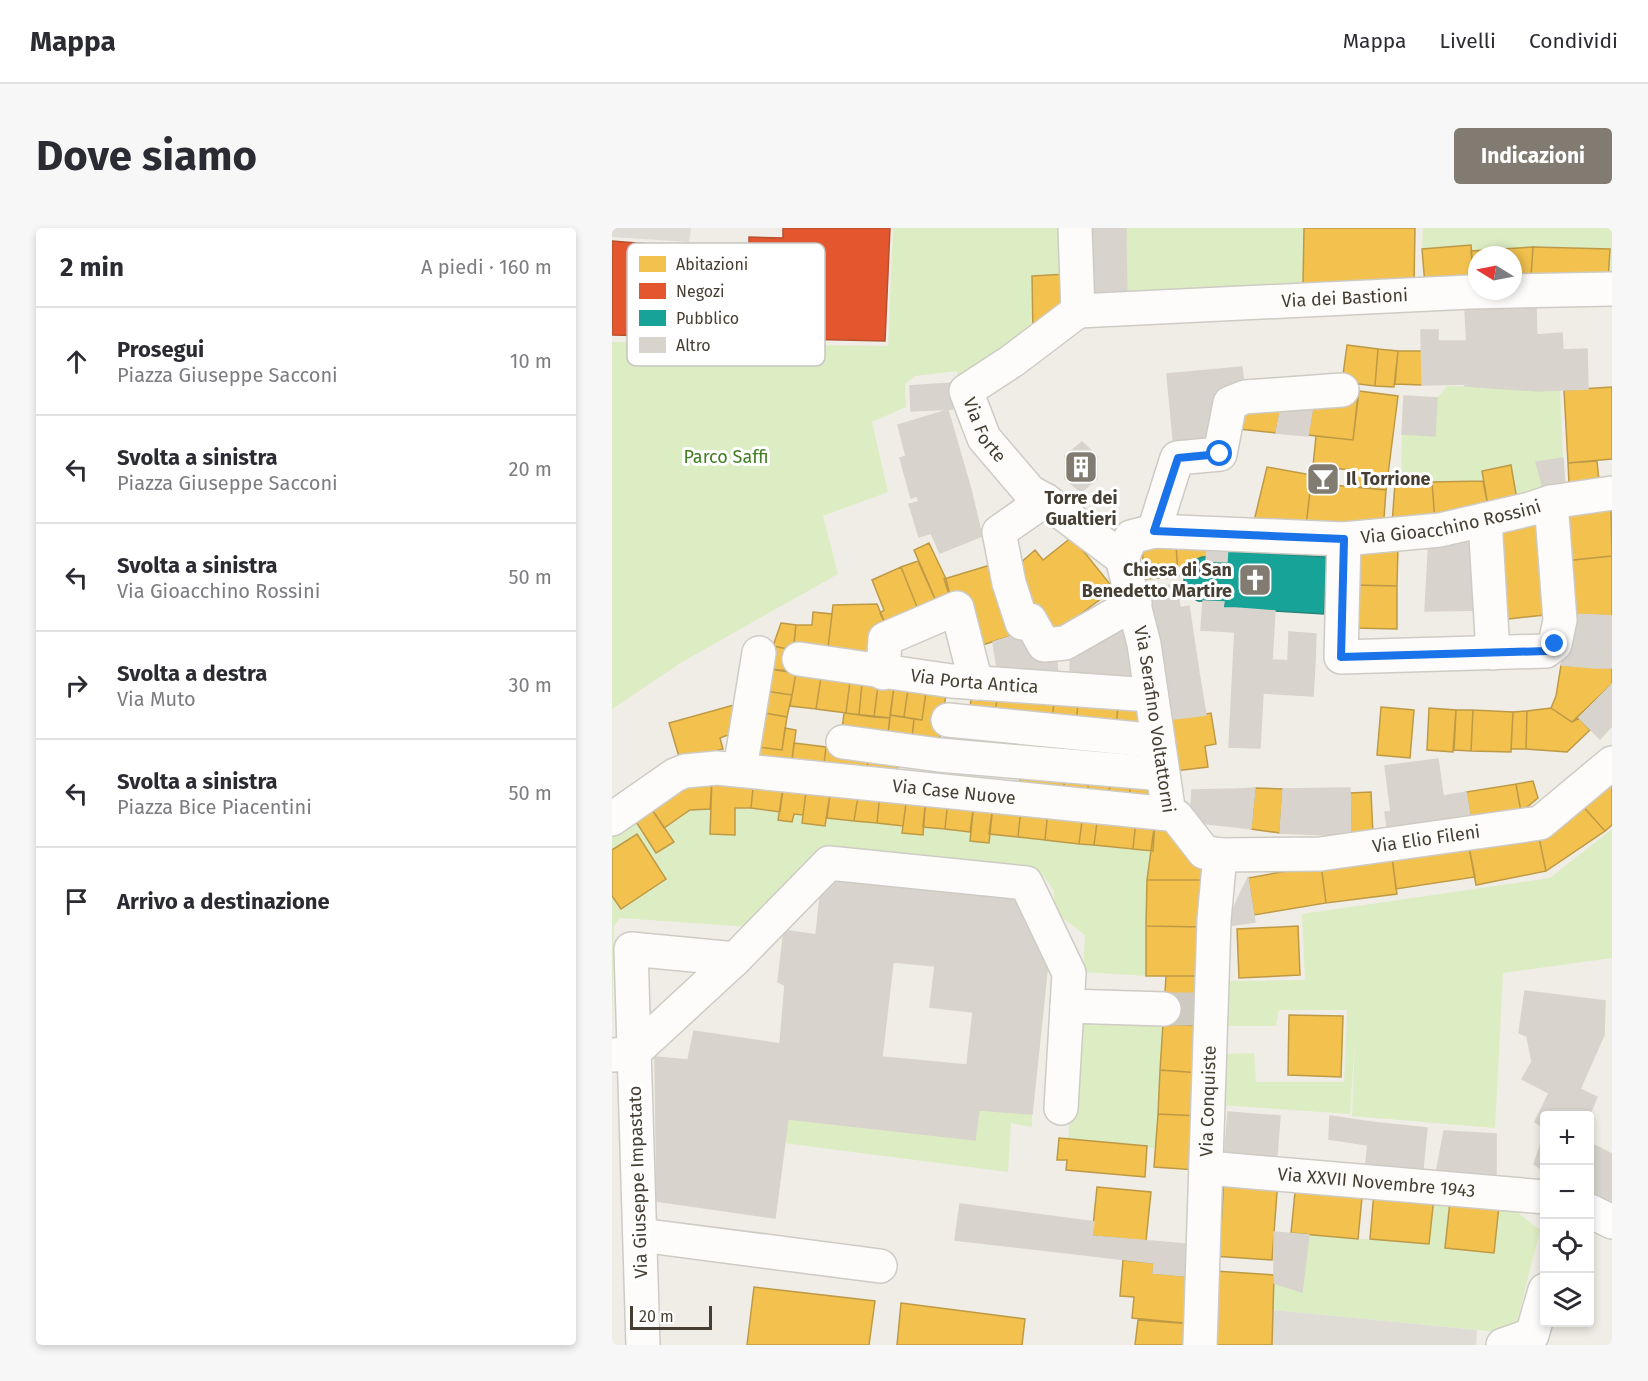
<!DOCTYPE html>
<html lang="it">
<meta charset="utf-8">
<style>
body{margin:0;font-family:"Fira Sans",sans-serif;background:#f7f7f7;color:#2b2b33}
.controls{position:absolute;right:18px;bottom:18px;display:grid;overflow:hidden;border-radius:6px;box-shadow:0 3px 9px #0003}
.controls button{width:54px;height:54px;display:grid;place-items:center;padding:0;border:0;border-bottom:2px solid #e1e1e2;background:#fff;color:#2b2b33;font:30px sans-serif}
.compass{position:absolute;left:856px;top:18px;width:54px;height:54px;border-radius:50%;background:#fff;box-shadow:0 3px 9px #0003;rotate:280deg}
.scale{position:absolute;left:18px;bottom:15px;width:82px;box-sizing:border-box;padding-left:6px;border:3px solid #463e32;border-top:0;font-size:16px;line-height:21px;white-space:nowrap;color:#463e32;-webkit-text-stroke:4px #fff;paint-order:stroke}
.stop{position:absolute;width:18px;height:18px;margin:-14px;border:4px solid #1a73e8;border-radius:50%;background:#fff}
.stop.end{background:#1a73e8;border-color:#fff;box-shadow:0 2px 6px #0008}
.list{margin:0;padding:0;list-style:none}
h2{display:flex;justify-content:space-between;align-items:center;height:78px;margin:0;padding:0 24px;font-size:26px}
h2 small{font-size:20px;font-weight:400;color:#7c7c81}
.list li{display:grid;grid-template-columns:39px 1fr auto;gap:18px;align-items:center;box-sizing:border-box;height:108px;padding:0 24px;border-top:2px solid #e1e1e2}
.list b{display:block;font-size:22px;white-space:nowrap}
.list p{margin:0;font-size:20px;white-space:nowrap;color:#7c7c81}
.list em{font-size:20px;font-style:normal;color:#7c7c81}
.icon{flex:none;width:33px;height:33px;fill:none;stroke:currentColor;stroke-width:2;stroke-linecap:round;stroke-linejoin:round}
.map{position:relative;flex:none;width:1000px;height:1117px;overflow:hidden;border-radius:6px}
header{display:flex;align-items:center;gap:36px;box-sizing:border-box;height:84px;padding:0 30px;background:#fff;border-bottom:2px solid #e1e1e2}
header strong{font-size:28px}
nav{display:flex;gap:33px;margin-inline-start:auto;font-size:21px}
.intro{display:flex;align-items:center;justify-content:space-between;box-sizing:border-box;height:144px;padding:0 36px}
h1{margin:0;font-size:42px}
.button{padding:15px 27px;border-radius:6px;background:#827b71;color:#fff;font-size:21px;font-weight:700}
main{display:flex;gap:36px;padding:0 36px}
aside{flex:1;background:#fff;border-radius:6px;box-shadow:0 3px 9px #0003}
.map>svg:first-child{display:block}
.green{fill:#dcecc3}
.parking{fill:#dfdcd6}
.homes{fill:#f2c14e;stroke:#be9a46;stroke-width:1.5}
.shops{fill:#e4572e;stroke:#b5502f;stroke-width:1.5}
.public{fill:#17a398;stroke:#258579;stroke-width:1.5}
.building{fill:#d8d4cd;stroke:#d8d4cc;stroke-width:1.5;fill-rule:evenodd}
.lines{fill:none;stroke-linecap:round;stroke-linejoin:round}
.minor-tunnel{stroke:#cecac2;stroke-width:33;stroke-dasharray:33 16;stroke-linecap:butt}
.minor-casing{stroke:#cecbc4;stroke-width:36}
.minor{stroke:#fdfcfb;stroke-width:33}
.route{stroke:#1a73e8;stroke-width:8}
.labels{text-anchor:middle;dominant-baseline:central;stroke-width:6;stroke-linejoin:round;paint-order:stroke}
.street-label{font-size:18px;fill:#463e32;stroke:#fff}
.park-label{font-size:18px;fill:#427d20;stroke:#fff}
.poi-label{font-size:18px;font-weight:bold;fill:#463e32;stroke:#fff;text-anchor:start}
.key{fill:#fff;stroke:#c8c5c2;stroke-width:1.5}
.key-label{font-size:16px;fill:#463e32}
</style>
<header>
<strong>Mappa</strong>
<nav><a>Mappa</a><a>Livelli</a><a>Condividi</a></nav>
</header>
<div class="intro"><h1>Dove siamo</h1><a class="button">Indicazioni</a></div>
<main>
<aside>
<h2>2 min<small>A piedi · 160 m</small></h2>
<ul class="list">
<li><svg class="icon" aria-label="ahead" viewBox="0 0 24 24"><path d="M12 20V5M6 11l6-6 6 6"/></svg><div><b>Prosegui</b><p>Piazza Giuseppe Sacconi</p></div><em>10 m</em></li>
<li><svg class="icon" aria-label="left" viewBox="0 0 24 24"><path d="M17 20v-9H6M10 6l-5 5 5 5"/></svg><div><b>Svolta a sinistra</b><p>Piazza Giuseppe Sacconi</p></div><em>20 m</em></li>
<li><svg class="icon" aria-label="left" viewBox="0 0 24 24"><path d="M17 20v-9H6M10 6l-5 5 5 5"/></svg><div><b>Svolta a sinistra</b><p>Via Gioacchino Rossini</p></div><em>50 m</em></li>
<li><svg class="icon" aria-label="right" viewBox="0 0 24 24"><path d="M7 20v-9h11M14 6l5 5-5 5"/></svg><div><b>Svolta a destra</b><p>Via Muto</p></div><em>30 m</em></li>
<li><svg class="icon" aria-label="left" viewBox="0 0 24 24"><path d="M17 20v-9H6M10 6l-5 5 5 5"/></svg><div><b>Svolta a sinistra</b><p>Piazza Bice Piacentini</p></div><em>50 m</em></li>
<li><svg class="icon" aria-label="arrive" viewBox="0 0 24 24"><path d="M6 21V4h12l-3 4 3 4H6"/></svg><div><b>Arrivo a destinazione</b></div></li>
</ul>
</aside>
<div class="map">
<svg width="1000" height="1117" viewBox="0 0 1000 1117">
<rect width="100%" height="100%" fill="#f0ede6"/>
<!-- green -->
<path class="green" d="M281 0H455L456 46 420 48 421 106 346 155 345 143 303 148 293 156 294 179 260 194 276 264 211 288 226 346 70 434 0 481V114L276 118Z
M514 0H692L691 66 515 73Z
M811 0H1000V54L996 53 997 21 921 19 859 23V17L810 21Z
M835 158 948 162 951 230 924 234 931 263 905 268 898 237 870 243 871 253 789 255 790 206 823 208 825 170Z
M123 580 168 584 167 592 180 594 182 586 191 587 190 595 212 598 214 589 291 598V605L310 607 311 599 358 604V613L376 615 377 606 541 623 535 652 534 748 471 744 473 707 442 683V663L430 646 203 624 139 699 8 690 2 698 0 798V603L21 589 44 625 62 614 52 600 78 582 98 581V606L122 607Z
M1000 601V730L891 745 883 900 740 888 743 810 738 886 608 877 611 826 642 825 644 854H732L735 782H667L664 798H610L611 753 693 752 690 686 938 650Z
M465 796H551L543 920 456 911Z
M367 882 420 886V899L399 895 396 944 172 915 176 891 363 912Z
M822 969 892 974 928 1002 904 1098 887 1104 661 1082 662 1055 690 1064 697 1007 817 1016Z"/>
<!-- parking -->
<path class="parking" d="M0 0H79L77 14 0 9Z
M661 1082 865 1102 864 1117H660Z"/>
<!-- homes -->
<path class="homes" d="M692 0H803L802 57 691 56Z
M859 17 862 53 813 57 810 21Z
M921 19 919 49 901 50V27H865V52L862 53 859 23Z
M921 19 998 21 996 53 919 49Z
M456 46 457 76 421 106 420 48Z
M735 117 766 121 763 158 730 154Z
M766 121 786 123 782 159 763 158Z
M786 123H810V157L783 156Z
M1000 159V231L956 235 952 162Z
M747 163 786 168 774 262 736 258 738 242 701 238 704 208 741 212Z
M703 166 746 167 741 212 696 207Z
M671 168 664 205 617 200 623 176Z
M985 233 987 253 957 255 956 235Z
M899 237 905 272 876 278 870 243Z
M655 239 700 247 694 298 642 293Z
M871 253 877 283 823 294 820 254Z
M820 254 823 294 780 297 783 255Z
M699 255 774 262 771 304 694 298Z
M999 281 1000 328 952 333 948 285Z
M932 292 942 386 888 392 877 298Z
M460 309 502 361 446 403 420 381 405 338 423 322 431 332Z
M317 315 334 351 340 375 327 380 302 322Z
M564 315 595 316V329L578 334 566 349Z
M564 315 566 349 532 351 530 318Z
M739 316 786 317 785 358 739 357Z
M1000 328V388L955 386 952 333Z
M306 333 327 380 309 389 289 339Z
M385 335 408 405 364 419 340 375 332 351Z
M289 339 309 389 276 402 268 385 272 382 260 352Z
M743 357 785 358V401L742 400Z
M265 376 276 402 263 433 215 429 221 377Z
M201 384 220 386 215 429 181 425 184 397H200Z
M169 395 184 397 181 422 161 418Z
M161 418 181 422 177 443 150 440Z
M949 437 1000 440V456L960 494 939 480 944 468Z
M150 440 184 445 180 467 146 462Z
M184 445 209 449 204 481 178 478Z
M209 449 238 453 234 485 204 481Z
M238 453 250 455 247 487 234 485Z
M250 455 266 457 262 489 247 487Z
M266 457 282 459 278 490 262 489Z
M282 459 296 461 292 489 278 487Z
M296 461 314 464 310 492 292 489Z
M146 462 180 467 175 489 142 483Z
M360 462 386 465 382 492 357 489Z
M314 464 334 466 326 521 299 518 302 491 310 492Z
M386 465 442 471 440 498 382 492Z
M442 471 466 474 464 500 440 498Z
M466 474 506 477 504 503 464 500Z
M129 475 127 503 108 510 111 521 68 532 57 495Z
M506 477 531 479 535 506 504 503Z
M769 479 802 482 798 530 765 527Z
M817 480 844 482 841 524 815 522Z
M939 480 960 494 967 490 978 502 955 524 914 521 915 483Z
M844 482H861L859 523 842 522Z
M861 482 901 484 899 524 859 523Z
M142 483 175 489 170 522 138 518Z
M915 483 914 521H899L901 484Z
M232 485 278 490 275 515 229 509Z
M599 485 604 516 593 518 596 539 563 543 555 492Z
M278 487 302 491 299 518 275 515Z
M173 500 184 502 179 540 136 535 138 518 170 522Z
M182 515 214 519 211 544 179 540Z
M214 519 257 524 254 549 211 544Z
M257 524 287 528 284 553 254 549Z
M409 540 453 544 451 569 407 566Z
M453 544 477 546 475 572 451 569Z
M477 546 499 548 496 574 475 572Z
M1000 547V597L993 603 968 575Z
M499 548 519 550 517 576 496 574Z
M100 550 142 551 139 580H123V607L98 606Z
M100 550 98 581 78 582 52 600 37 577 75 552Z
M519 550 542 551 539 578 517 576Z
M142 551 172 553 168 584 139 580Z
M172 553 195 556 191 587 182 586 180 594 166 592Z
M921 553 926 570 909 584 904 556Z
M195 556 219 559 213 598 190 595Z
M904 556 909 584 859 593 854 564Z
M219 559 247 562 242 593 215 590Z
M643 560 671 561 668 605 639 601Z
M247 562 268 565 265 595 242 593Z
M759 564 761 607 739 608 738 565Z
M268 565 295 568 291 598 265 595Z
M295 568 314 569 311 607 290 605Z
M314 569 336 572 333 601 311 599Z
M336 572 362 575 358 604 333 601Z
M362 575 381 577 377 615 358 613Z
M968 575 993 603 934 643 926 605Z
M37 577 62 614 44 625 21 589Z
M381 577 409 580 406 609 377 606Z
M409 580 436 582 433 612 406 609Z
M436 582 471 585 467 616 433 612Z
M471 585 486 587 482 617 467 616Z
M486 587 524 592 521 621 482 617Z
M524 592 543 593 541 623 521 621Z
M543 593 555 594 593 643V652H535Z
M926 605 934 643 864 657 857 619Z
M25 606 54 651 9 681 0 668V622Z
M857 619 863 649 784 661 780 629Z
M780 629 785 666 714 675 709 637Z
M709 637 714 675 642 687 636 650Z
M535 652H593L592 699 534 698Z
M534 698 592 699V748H534Z
M686 698 688 747 627 750 625 701Z
M554 748H592L591 798 551 796Z
M677 787 731 788 729 849 676 847Z
M551 796 591 798 589 845 548 842Z
M548 842 589 845 588 888 546 886Z
M546 886 588 888 585 942 542 939Z
M447 910 535 918 533 949 454 942 455 932H445Z
M612 949 666 951 660 1032 600 1028 602 1002 609 1001Z
M684 954 751 959 746 1011 679 1005Z
M485 959 539 964 534 1013 480 1008Z
M762 963 822 969 817 1016 758 1011Z
M838 973 887 978 882 1025 833 1020Z
M511 1032 542 1035 541 1045 583 1049 581 1096 520 1090 522 1069 508 1068Z
M603 1043 662 1047 660 1117H600Z
M142 1059 263 1073 257 1117H135Z
M289 1075 413 1091 410 1117H285Z
M526 1092 581 1096 579 1117H523Z"/>
<!-- shops -->
<path class="shops" d="M171 0H278L273 113 0 107V13L137 24V9L171 10Z
M701 238 724 241 723 257 699 255Z"/>
<!-- public -->
<path class="public" d="M615 323 715 329 712 386 611 380 612 374 586 373 579 369 572 356V348L578 334 590 329H595L594 333 615 334Z"/>
<!-- building -->
<path class="building" d="M471 0H514V23H471Z
M471 23H514L515 73 472 74Z
M924 77 926 163 852 158 857 156 853 81Z
M809 102H826V113H855L857 156 810 157Z
M950 105 951 122 975 121 976 161 926 163 924 107Z
M630 139 633 166 605 216 562 220 555 146Z
M339 155 341 181 299 183 298 158Z
M703 166 696 208 664 205 671 168Z
M792 168 825 170 823 208 790 206Z
M336 182 359 262 307 274 305 268 299 270 288 230 294 228 286 197Z
M470 214 485 228V251L469 264 453 251V228Z
M951 230 953 260 932 264 924 234Z
M359 262 370 308 328 325 319 305 307 309 297 276Z
M858 304 872 382 813 383 817 311Z
M596 313 616 314 615 334 594 333Z
M564 356 568 379 537 385 534 361Z
M591 373 612 374 611 380H624L623 404 589 402Z
M577 378 587 445 549 451 537 385Z
M624 380 663 383 660 432 703 434 701 468 651 465 648 520 617 519Z
M955 386 985 387 984 426 951 423Z
M985 387 1000 388V427L984 426Z
M513 400 524 462 494 460 485 405Z
M419 402 444 423 446 449 387 453 381 414Z
M677 404 704 406 703 434 676 432Z
M485 405 490 438 458 437 459 420Z
M951 423 984 426 983 440 949 437Z
M984 426 1000 427V440H983Z
M458 437 490 438 494 460 459 457Z
M587 445 594 487 555 492 549 451Z
M1000 456V498L988 511 967 490Z
M826 531 835 596 776 605 773 584H779L773 538Z
M643 560 639 601 624 599 627 561Z
M738 560 739 608 668 605 671 561Z
M627 561 624 599 578 594 580 562Z
M854 564 859 593 835 596 831 568Z
M219 649 403 672 436 734 420 886 367 882 363 912 176 891 163 990 45 973 43 829 76 832 82 803 168 816 173 757 166 754 172 702 204 707 209 661ZM281 734 323 738 318 779 361 784 355 837 270 829Z
M636 650 643 694 614 698 626 670Z
M913 763 993 773 992 807 968 861 985 869 977 888H933V900L923 894 937 865 910 851 920 834 915 808 907 805Z
M616 884 668 888 664 939 612 934Z
M718 888 758 894 755 917 717 911Z
M758 894 815 900 810 950 753 944Z
M832 903 884 906V958L823 952Z
M933 904V944L922 936Z
M978 915 1000 926V980L978 969Z
M348 976 482 994 480 1008 584 1017 583 1049 541 1045 542 1035 343 1012Z
M662 1004 697 1007 690 1064 662 1055Z"/>
<g class="lines">
<!-- minor-tunnel -->
<path class="minor-tunnel" d="M552 781H601"/>
<defs>
<g id="minor">
<path id="s1" d="M463 0 466 83 400 133 354 163 372 210 418 264 433 272 510 330"/>
<path id="s2" d="M466 83 858 64 1000 61"/>
<path d="M433 272 387 304 397 355 410 395 418 392 432 417 453 415 523 375"/>
<path d="M873 292 881 425"/>
<path d="M542 303 565 230 608 226 618 175 633 169 730 162"/>
<path d="M732 311 729 429 934 423 943 416 948 392 939 274"/>
<path id="s3" d="M510 330 532 416 557 586 564 588 592 624 608 627 708 626 928 595 1000 535"/>
<path id="s4" d="M510 330 519 309 542 303 732 311 828 302 918 281 939 274 1000 265"/>
<path id="s5" d="M187 431 340 453 539 467"/>
<path d="M271 445 273 411 345 380 364 455"/>
<path d="M336 492 546 513"/>
<path d="M231 514 327 527 551 546"/>
<path d="M128 541 147 425"/>
<path id="s6" d="M0 591 63 547 73 543 105 540 557 586"/>
<path d="M455 778 552 781"/>
<path d="M0 827 20 826 123 731 217 635 414 655 457 745 449 880"/>
<path id="s7" d="M595 940 933 969"/>
<path d="M978 983 1000 994"/>
<path d="M28 1007 268 1038"/>
<path d="M31 1117 19 721 123 731"/>
<path id="s8" d="M588 1117 602 692 608 627"/>
<path d="M891 1117 920 1107 933 1062"/>
</g>
</defs>
<!-- minor casing -->
<use href="#minor" class="minor-casing"/>
<!-- minor -->
<use href="#minor" class="minor"/>
</g>
<g class="lines">
<!-- route -->
<path class="route" d="M608 226 566 230 542 303 732 311 729 429 934 423 943 416"/>
</g>
<!-- icons -->
<defs>
<symbol id="building-square" viewBox="-11 -11 22 22"><rect x="-9" y="-9" width="18" height="18" rx="4" fill="#827b71" stroke="#fff"/><path d="M-4-6H4V6H1V3H-1V6H-4ZM-2.5-4.3h1.7v1.8h-1.7ZM.8-4.3h1.7v1.8H.8ZM-2.5-1h1.7V.8h-1.7ZM.8-1h1.7V.8H.8Z" fill="#fff"/></symbol>
<symbol id="bar-square" viewBox="-11 -11 22 22"><rect x="-9" y="-9" width="18" height="18" rx="4" fill="#827b71" stroke="#fff"/><path d="M-6-5H6L.8 .8V4.5H3.5V6h-7V4.5H-.8V.8Z" fill="#fff"/></symbol>
<symbol id="church-square" viewBox="-11 -11 22 22"><rect x="-9" y="-9" width="18" height="18" rx="4" fill="#827b71" stroke="#fff"/><path d="M-1.2-6h2.4v3.5h3.3v2.4h-3.3V6h-2.4V-.1h-3.3v-2.4h3.3Z" fill="#fff"/></symbol>
</defs>
<g fill-rule="evenodd">
<use href="#building-square" x="450" y="220" width="38" height="38"/>
<use href="#bar-square" x="692" y="232" width="38" height="38"/>
<use href="#church-square" x="624" y="333" width="38" height="38"/>
</g>
<g class="labels">
<!-- street labels -->
<g class="street-label">
<text stroke="none"><textPath href="#s2" startOffset="267">Via dei Bastioni</textPath></text>
<text stroke="none"><textPath href="#s1" startOffset="264">Via Forte</textPath></text>
<text stroke="none"><textPath href="#s4" startOffset="345">Via Gioacchino Rossini</textPath></text>
<text stroke="none"><textPath href="#s5" startOffset="177">Via Porta Antica</textPath></text>
<text stroke="none"><textPath href="#s3" startOffset="165">Via Serafino Voltattorni</textPath></text>
<text stroke="none"><textPath href="#s6" startOffset="358">Via Case Nuove</textPath></text>
<text stroke="none"><textPath href="#s3" startOffset="537">Via Elio Fileni</textPath></text>
<text stroke="none"><textPath href="#s8" startOffset="244">Via Conquiste</textPath></text>
<text transform="translate(26 954) rotate(-92)">Via Giuseppe Impastato</text>
<text stroke="none"><textPath href="#s7" startOffset="170">Via XXVII Novembre 1943</textPath></text>
</g>
<!-- park labels -->
<g class="park-label">
<text x="114" y="229">Parco Saffi</text>
</g>
<!-- poi labels -->
<g class="poi-label">
<text x="734" y="251">Il Torrione</text>
<text x="469" y="270" text-anchor="middle">Torre dei<tspan x="469" dy="21">Gualtieri</tspan></text>
<text x="620" y="342" text-anchor="end">Chiesa di San<tspan x="620" dy="21">Benedetto Martire</tspan></text>
</g>
</g>
<!-- legend -->
<rect x="15" y="15" width="198" height="123" rx="9" class="key"/>
<rect x="27" y="28" width="27" height="16" fill="#f2c14e"/>
<rect x="27" y="55" width="27" height="16" fill="#e4572e"/>
<rect x="27" y="82" width="27" height="16" fill="#17a398"/>
<rect x="27" y="109" width="27" height="16" fill="#d8d4cd"/>
<g class="key-label">
<text x="64" y="42">Abitazioni</text>
<text x="64" y="69">Negozi</text>
<text x="64" y="96">Pubblico</text>
<text x="64" y="123">Altro</text>
</g>
</svg>
<div class="controls">
<button>+</button>
<button>−</button>
<button><svg class="icon" aria-label="locate" viewBox="0 0 24 24"><circle cx="12" cy="12" r="6"/><path d="M12 2v4M12 18v4M2 12h4M18 12h4"/></svg></button>
<button><svg class="icon" aria-label="layers" viewBox="0 0 24 24"><path d="M12 4l9 5-9 5-9-5zM3 14l9 5 9-5"/></svg></button>
</div>
<svg class="compass" viewBox="-18 -18 36 36"><path d="M0-13l5 13h-10z" fill="#e53935"/><path d="M0 13l5-13h-10z" fill="#7c7c81"/></svg>
<div class="scale">20 m</div>
<div class="stop" style="left:608px;top:226px"></div>
<div class="stop end" style="left:943px;top:416px"></div>
</div>
</main>
